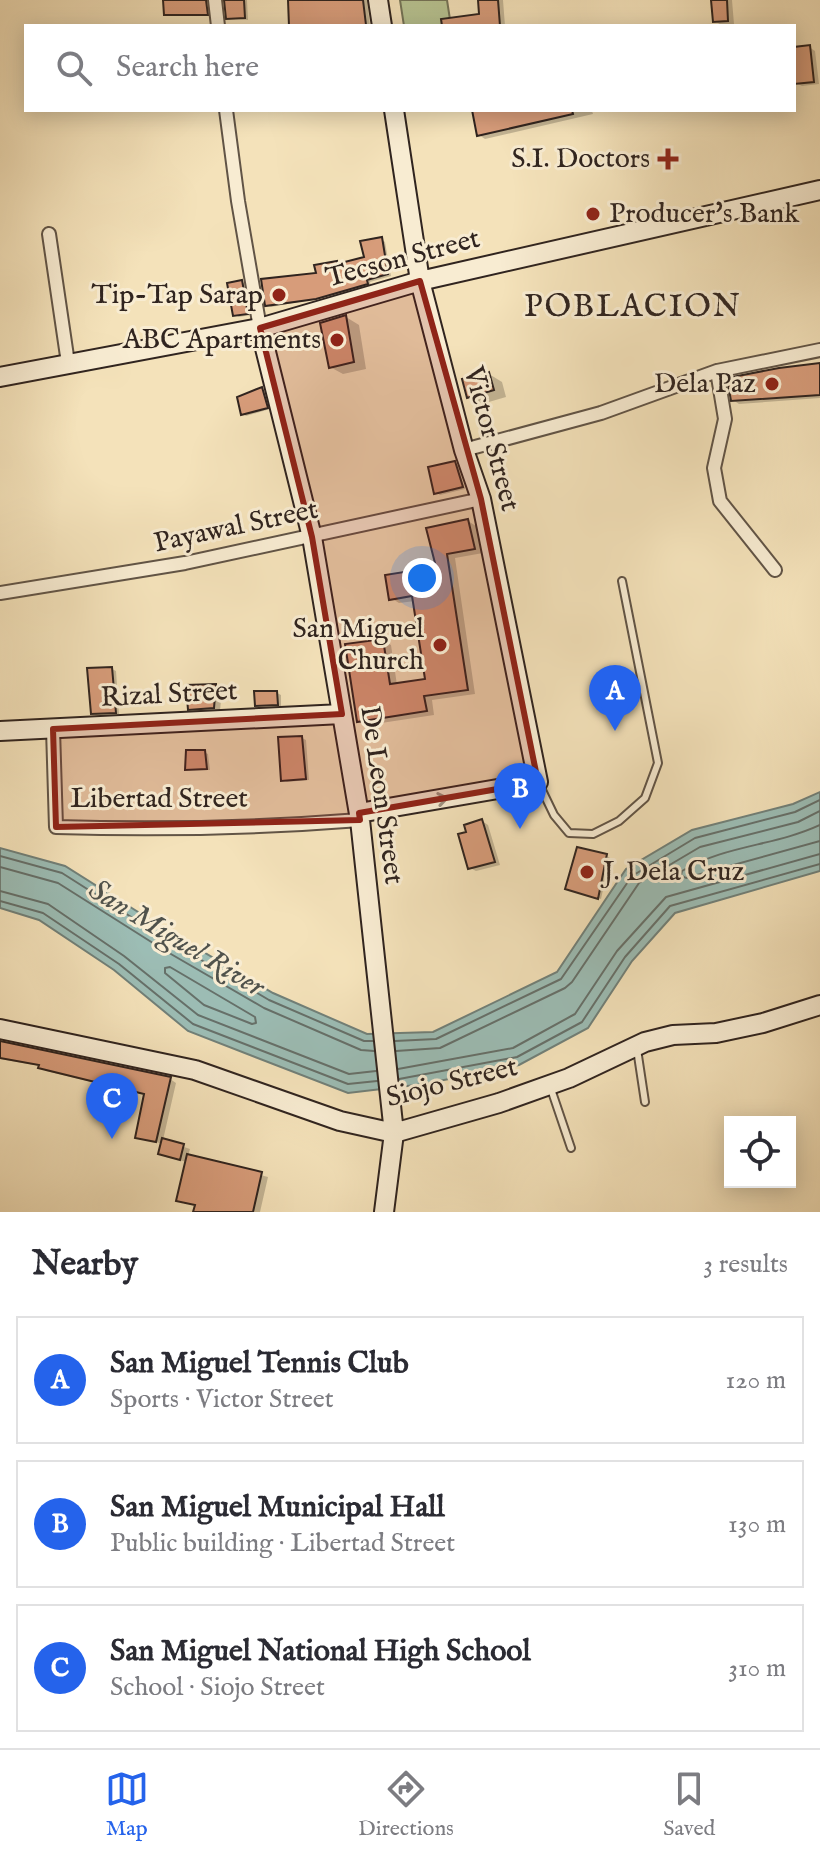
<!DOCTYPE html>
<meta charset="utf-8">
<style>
body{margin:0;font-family:"IM FELL English",serif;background:#f2f2f3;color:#2b2b33}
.controls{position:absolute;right:24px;bottom:24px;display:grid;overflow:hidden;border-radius:0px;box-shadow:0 4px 20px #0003}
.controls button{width:72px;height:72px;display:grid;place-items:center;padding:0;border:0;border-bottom:2px solid #e1e1e2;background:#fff;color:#2b2b33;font:40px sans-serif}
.you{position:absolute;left:422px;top:578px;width:28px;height:28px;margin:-20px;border:6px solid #fff;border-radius:50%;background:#1a73e8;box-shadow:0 0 0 12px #1a73e833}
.badge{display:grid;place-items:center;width:52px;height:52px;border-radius:50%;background:#2563eb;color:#fff;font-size:26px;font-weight:700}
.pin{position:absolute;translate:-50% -66px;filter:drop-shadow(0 2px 4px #0008)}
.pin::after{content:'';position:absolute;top:42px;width:28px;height:24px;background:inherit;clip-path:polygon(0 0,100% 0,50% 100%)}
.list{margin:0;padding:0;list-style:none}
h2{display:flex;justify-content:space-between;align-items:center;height:104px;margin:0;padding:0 32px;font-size:34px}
h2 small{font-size:26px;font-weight:400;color:#7c7c81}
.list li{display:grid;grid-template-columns:52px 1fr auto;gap:24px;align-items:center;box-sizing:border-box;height:128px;margin:0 16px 16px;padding:0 16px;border:2px solid #e1e1e2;border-radius:0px}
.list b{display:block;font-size:30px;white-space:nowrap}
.list p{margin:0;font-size:26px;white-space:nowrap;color:#7c7c81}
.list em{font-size:26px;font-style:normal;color:#7c7c81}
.icon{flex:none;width:44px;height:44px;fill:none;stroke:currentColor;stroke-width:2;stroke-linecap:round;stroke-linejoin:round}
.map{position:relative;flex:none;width:820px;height:1212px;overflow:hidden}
.search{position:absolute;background:#fff;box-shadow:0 4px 20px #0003;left:24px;right:24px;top:24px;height:88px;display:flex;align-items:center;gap:20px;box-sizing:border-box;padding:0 28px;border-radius:0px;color:#7c7c81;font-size:30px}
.sheet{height:536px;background:#fff}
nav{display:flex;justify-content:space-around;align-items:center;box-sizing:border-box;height:112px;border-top:2px solid #e1e1e2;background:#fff;font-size:22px;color:#7c7c81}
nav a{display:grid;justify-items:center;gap:4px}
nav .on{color:#2563eb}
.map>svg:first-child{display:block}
.green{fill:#b8c492;stroke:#747458;stroke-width:2}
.water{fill:#9cbdb5;stroke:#718079;stroke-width:2}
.shadow{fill:#0003}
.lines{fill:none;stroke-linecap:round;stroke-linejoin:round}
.shore{stroke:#66706a;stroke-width:2}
.building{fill:#d79c7a;stroke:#30241f;stroke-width:2}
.lane-casing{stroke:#615446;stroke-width:10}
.street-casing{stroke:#615446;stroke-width:16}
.secondary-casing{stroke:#30241f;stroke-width:22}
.lane{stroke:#f8ecd2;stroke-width:6}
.street{stroke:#f8ecd2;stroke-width:12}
.secondary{stroke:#f8ecd2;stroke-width:18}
.oneway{stroke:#9e9281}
.marked{fill:#8f2418;fill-opacity:0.2;stroke:#8f2418;stroke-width:6;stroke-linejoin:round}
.poi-dot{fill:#8f2418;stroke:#f8ecd2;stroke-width:3}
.labels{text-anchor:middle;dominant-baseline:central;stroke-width:6;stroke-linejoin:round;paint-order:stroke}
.poi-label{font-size:28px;fill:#30241f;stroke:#f8ecd2;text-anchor:end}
.street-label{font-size:28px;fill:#30241f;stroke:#f8ecd2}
.water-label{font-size:30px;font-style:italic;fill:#50524c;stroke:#f8ecd2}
.quarter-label{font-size:32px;letter-spacing:2px;fill:#30241f;stroke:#f8ecd2}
</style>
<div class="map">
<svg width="820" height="1212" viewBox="0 0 820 1212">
<rect width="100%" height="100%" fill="#f4e2ba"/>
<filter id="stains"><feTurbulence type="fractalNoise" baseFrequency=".0025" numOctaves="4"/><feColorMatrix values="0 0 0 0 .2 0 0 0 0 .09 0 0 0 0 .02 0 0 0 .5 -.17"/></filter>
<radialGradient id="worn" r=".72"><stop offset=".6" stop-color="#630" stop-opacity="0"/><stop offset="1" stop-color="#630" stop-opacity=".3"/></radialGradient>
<!-- green -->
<path class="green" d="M400 0H447L451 26H404Z"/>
<!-- water -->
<path class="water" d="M820 792V871L675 913 632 961 588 1028 519 1065 424 1084 348 1093 188 1031 114 970 39 920 0 908V848L65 866 173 934 273 993 367 1034 433 1032 557 972 626 869 692 830 793 804Z"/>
<!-- shadow -->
<path class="shadow" d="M165 0H210L211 16H169L166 13Z
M225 0H247L248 20 228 18Z
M290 0H367L370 26H291Z
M480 0H503L505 26H464L481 16Z
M713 0H732L734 24 721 25 715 21Z
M809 47 815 51 819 84 802 86 796 83 794 49Z
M475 110H599L592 111 593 114 485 139 479 135Z
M381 239 385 242 391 276 370 282 371 285 367 287 321 298 271 307 267 305 337 263 340 265 366 258Z
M242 282 246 284 251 315 239 317 235 315Z
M346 317 359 325 366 369 343 374 330 367Z
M820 366V398L739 404 733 400Z
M489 374 502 382 506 397 482 404 468 397Z
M262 390 266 392 270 409 246 416 243 414Z
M455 463 458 465 465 489 440 495 436 492Z
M468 521 476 526 483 553 455 558 475 694 432 700 434 715 368 725 359 720 383 641 391 645 397 685 427 680 415 601 399 603 391 598 439 568 429 530Z
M112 669 116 671 119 714 96 715 92 713Z
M216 686 222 690 220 711 196 712 190 708 188 687Z
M277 693 281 695V706L257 705Z
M302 738 306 740 309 780 287 782 283 780Z
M204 752 208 754 210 770 187 769Z
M482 821 488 825 500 865 476 871 470 868 469 833Z
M606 856 610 858 601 899 571 890Z
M0 1043 170 1079 176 1083 163 1140 190 1149 188 1156 268 1177 260 1212H195L196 1206 179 1200 187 1162 166 1157 160 1153 163 1144 138 1137 146 1095 46 1071 40 1066 0 1059Z"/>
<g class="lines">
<!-- shore -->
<path class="shore" d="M820 825C775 846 725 845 682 871L681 875 686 878 820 841
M0 856 62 873 169 941 269 1000 364 1041H373
M0 867 58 883 164 950 264 1008 361 1050 374 1051
M0 891 48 904 124 956 198 1015 349 1074 376 1071
M0 901 43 913 119 964 193 1024 348 1084 377 1081
M170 967 255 1017 256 1023 252 1024 204 1005 165 973V968Z
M395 1041 436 1039 561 979 632 876 695 838 795 812 820 800
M396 1051 440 1048 565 988 572 982 639 883 700 847 798 822 820 811
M398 1069 513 1048 575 1014 617 951 666 897 820 854
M399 1079 517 1057 582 1022 625 957 670 906 820 864"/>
</g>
<!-- building -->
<path class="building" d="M163 0H206L208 15H164Z
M224 0H244L245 18 226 19Z
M288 0H363L366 25 289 26Z
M478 0H498L500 26H442L441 19 479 14Z
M711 0H727L728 21 713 22Z
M810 45 814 82 794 84V47Z
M472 110H572L573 114 477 136Z
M382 237 388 274 367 280 368 284 316 299 265 306 261 279 316 273 314 265 337 261V264L364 257 360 241Z
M242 280 248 314 233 316 227 283Z
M346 315 354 362 329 368 320 323Z
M820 363V395L731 401 727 378 779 368Z
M489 372 494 390 467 398 462 379Z
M262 387 268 408 241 415 237 397Z
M455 461 463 487 434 494 428 467Z
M468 519 475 549 447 554 468 690 424 696 427 711 357 722 345 644 383 639 390 684 425 679 412 596 389 600 385 575 436 567 426 528Z
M112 667 116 713 91 714 87 668Z
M216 684 214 708 188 710 186 685Z
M254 691H277L278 705 255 706Z
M302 736 306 779 281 781 278 737Z
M186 750H205L207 769 185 770Z
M482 819 495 862 468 869 458 834 466 832 464 825Z
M577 847 607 854 598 899 565 889Z
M0 1041 171 1077 156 1142 135 1138 144 1094 38 1068 39 1065 0 1058Z
M162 1138 184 1144 180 1160 158 1154Z
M187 1154 262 1172 253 1212H193L195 1205 176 1201Z"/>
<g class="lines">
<defs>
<path id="lane" d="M540 786 554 815 569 833 593 834 619 821 645 798 658 763 622 581
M637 1049 645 1102
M551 1089 571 1148"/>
<path id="street" d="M215 0 218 26
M226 110 238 201 260 328
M49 234 68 363
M717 371 725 419 714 468 720 501 775 570
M464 450 601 413 717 371 820 350
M0 593 185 563 481 499
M53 729 56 827C157 830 259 828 360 820"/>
<path id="secondary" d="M378 0 382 26
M260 328 312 537 360 820 394 1133 384 1212
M0 377 260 328 420 281 820 190
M0 731 342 714
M359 813 538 782 481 499 464 450 420 281 394 110
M0 1029 195 1070 340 1121 394 1133 499 1103 569 1078 645 1042 673 1035 716 1033 763 1023 820 1005"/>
</defs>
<!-- lane casing -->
<use href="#lane" class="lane-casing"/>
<!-- street casing -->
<use href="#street" class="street-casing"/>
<!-- secondary casing -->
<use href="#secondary" class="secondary-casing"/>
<!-- lane -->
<use href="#lane" class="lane"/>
<!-- street -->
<use href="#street" class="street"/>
<!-- secondary -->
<use href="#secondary" class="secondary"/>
</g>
<!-- one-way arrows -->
<defs><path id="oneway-shaft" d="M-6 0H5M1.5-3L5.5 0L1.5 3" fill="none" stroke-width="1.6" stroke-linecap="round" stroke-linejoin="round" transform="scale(2)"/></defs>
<use class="oneway" href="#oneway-shaft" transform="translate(436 800) rotate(-10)"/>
<!-- marked area -->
<path class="marked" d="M420 281 481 499 538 782 359 813 360 820 56 827 53 729 342 714 312 537 260 328Z"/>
<!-- markers -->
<g class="poi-dot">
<path d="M664 147h8v8h8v8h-8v8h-8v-8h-8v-8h8z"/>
<circle cx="593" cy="214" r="8"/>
<circle cx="279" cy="295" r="8"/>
<circle cx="337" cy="340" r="8"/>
<circle cx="772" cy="384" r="8"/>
<circle cx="440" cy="645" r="8"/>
<circle cx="587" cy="872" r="8"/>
</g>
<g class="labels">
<!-- poi labels -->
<g class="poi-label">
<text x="650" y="159">S.I. Doctors</text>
<text x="609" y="214" text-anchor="start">Producer's Bank</text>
<text x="263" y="295">Tip-Tap Sarap</text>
<text x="321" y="340">ABC Apartments</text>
<text x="756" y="384">Dela Paz</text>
<text x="424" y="629">San Miguel<tspan x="424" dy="32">Church</tspan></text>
<text x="603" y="872" text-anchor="start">J. Dela Cruz</text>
</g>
<!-- street labels -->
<g class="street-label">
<text transform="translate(403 259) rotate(-15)">Tecson Street</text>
<text transform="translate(491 439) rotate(75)">Victor Street</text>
<text transform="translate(236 527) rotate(-12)">Payawal Street</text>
<text transform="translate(169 695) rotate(-3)">Rizal Street</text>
<text transform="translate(381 795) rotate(82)">De Leon Street</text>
<text x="159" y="799">Libertad Street</text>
<text transform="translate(452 1083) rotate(-14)">Siojo Street</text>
</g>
<!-- water labels -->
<g class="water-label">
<text transform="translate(176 939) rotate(31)">San Miguel River</text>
</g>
<!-- quarter labels -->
<g class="quarter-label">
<text x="633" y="307">POBLACION</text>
</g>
</g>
<rect width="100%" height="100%" filter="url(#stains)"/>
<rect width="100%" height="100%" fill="url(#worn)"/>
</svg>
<div class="controls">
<button><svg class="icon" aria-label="locate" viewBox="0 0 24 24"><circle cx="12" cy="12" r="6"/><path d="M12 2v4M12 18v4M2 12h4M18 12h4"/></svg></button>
</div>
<div class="you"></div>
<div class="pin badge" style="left:615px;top:731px">A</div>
<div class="pin badge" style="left:520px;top:829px">B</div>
<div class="pin badge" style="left:112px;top:1139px">C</div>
<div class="search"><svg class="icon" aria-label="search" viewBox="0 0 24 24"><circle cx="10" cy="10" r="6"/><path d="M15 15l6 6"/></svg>Search here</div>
</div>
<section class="sheet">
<h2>Nearby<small>3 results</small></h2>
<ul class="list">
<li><span class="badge">A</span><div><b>San Miguel Tennis Club</b><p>Sports · Victor Street</p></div><em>120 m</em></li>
<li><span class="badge">B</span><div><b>San Miguel Municipal Hall</b><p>Public building · Libertad Street</p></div><em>130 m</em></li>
<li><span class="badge">C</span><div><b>San Miguel National High School</b><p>School · Siojo Street</p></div><em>310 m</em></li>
</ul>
</section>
<nav>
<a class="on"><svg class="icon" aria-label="map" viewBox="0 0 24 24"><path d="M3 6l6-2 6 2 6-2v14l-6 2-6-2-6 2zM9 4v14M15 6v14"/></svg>Map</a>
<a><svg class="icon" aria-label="directions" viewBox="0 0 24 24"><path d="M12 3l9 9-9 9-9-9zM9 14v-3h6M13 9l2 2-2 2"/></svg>Directions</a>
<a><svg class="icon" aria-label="saved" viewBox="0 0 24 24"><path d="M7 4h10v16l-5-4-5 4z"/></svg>Saved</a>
</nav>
